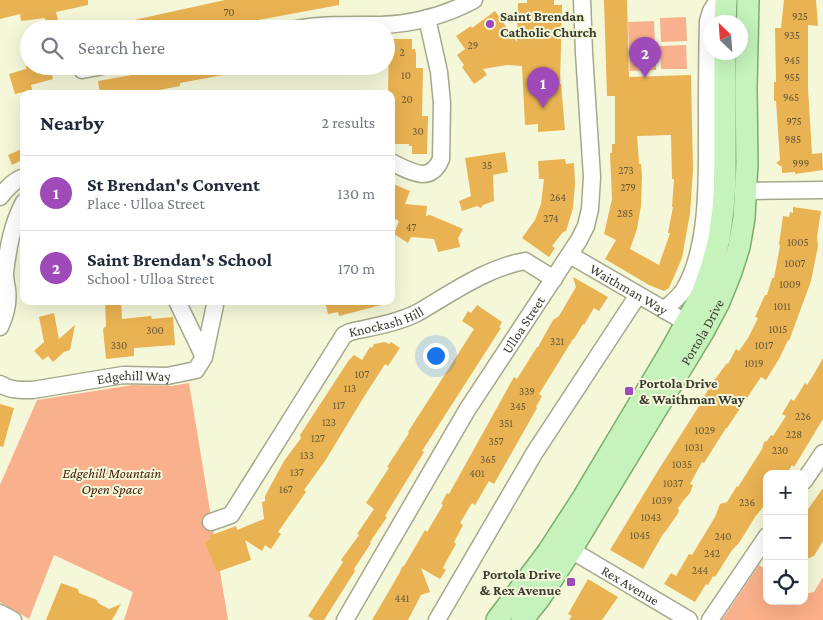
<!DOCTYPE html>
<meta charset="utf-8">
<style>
body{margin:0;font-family:"Crimson Pro",serif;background:#f6f6f7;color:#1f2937}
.controls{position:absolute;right:15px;bottom:15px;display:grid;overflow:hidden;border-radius:10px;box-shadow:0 5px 20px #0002}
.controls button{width:45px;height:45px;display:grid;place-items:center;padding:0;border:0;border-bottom:1px solid #e0e1e3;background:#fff;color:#1f2937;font:25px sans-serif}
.compass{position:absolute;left:703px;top:15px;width:45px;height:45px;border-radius:50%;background:#fff;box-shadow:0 5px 20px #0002;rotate:335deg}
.you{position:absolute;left:435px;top:355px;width:18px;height:18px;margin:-12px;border:4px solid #fff;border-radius:50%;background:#1a73e8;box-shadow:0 0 0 8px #1a73e833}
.badge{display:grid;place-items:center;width:32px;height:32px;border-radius:50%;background:#9e4ab9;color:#fff;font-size:16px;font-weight:700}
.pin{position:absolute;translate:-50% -41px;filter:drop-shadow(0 1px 2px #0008)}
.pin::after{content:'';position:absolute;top:26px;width:18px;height:15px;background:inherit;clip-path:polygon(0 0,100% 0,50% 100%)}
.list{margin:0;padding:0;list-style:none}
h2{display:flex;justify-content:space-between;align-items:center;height:65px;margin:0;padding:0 20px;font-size:21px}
h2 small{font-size:16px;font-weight:400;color:#747a83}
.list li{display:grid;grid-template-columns:32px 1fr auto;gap:15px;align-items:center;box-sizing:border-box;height:75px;padding:0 20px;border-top:1px solid #e0e1e3}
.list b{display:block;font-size:19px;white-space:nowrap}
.list p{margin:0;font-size:16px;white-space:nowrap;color:#747a83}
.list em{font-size:16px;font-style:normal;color:#747a83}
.icon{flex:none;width:28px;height:28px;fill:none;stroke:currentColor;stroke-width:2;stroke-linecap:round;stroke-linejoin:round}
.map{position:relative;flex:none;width:823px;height:620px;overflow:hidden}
.search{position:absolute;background:#fff;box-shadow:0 5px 20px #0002;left:20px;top:20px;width:375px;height:55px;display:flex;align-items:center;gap:12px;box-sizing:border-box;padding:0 18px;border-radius:28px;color:#747a83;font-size:19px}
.panel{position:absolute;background:#fff;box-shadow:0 5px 20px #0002;left:20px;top:90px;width:375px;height:215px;border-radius:10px}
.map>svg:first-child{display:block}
.green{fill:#f8b18c}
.forest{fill:#fbb088}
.building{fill:#e9b252;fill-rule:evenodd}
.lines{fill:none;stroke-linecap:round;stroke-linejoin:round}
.minor-casing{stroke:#a6a78b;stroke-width:19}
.major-casing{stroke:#7cad6c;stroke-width:24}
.minor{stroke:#fff;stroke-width:16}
.major{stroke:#c5f3bb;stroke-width:21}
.poi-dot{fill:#9e4ab9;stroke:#f5f7d9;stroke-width:2}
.labels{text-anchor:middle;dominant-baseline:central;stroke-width:4;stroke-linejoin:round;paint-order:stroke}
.number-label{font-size:11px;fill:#665938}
.poi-label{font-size:14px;font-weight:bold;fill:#3a3b2f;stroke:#f5f7d9;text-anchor:start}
.street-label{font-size:14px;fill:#3a3b2f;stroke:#f5f7d9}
.park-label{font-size:14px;font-style:italic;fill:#421e09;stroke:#f5f7d9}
</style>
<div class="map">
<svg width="823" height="620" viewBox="0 0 823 620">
<rect width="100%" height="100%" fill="#f5f7d9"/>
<!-- green -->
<path class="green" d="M686 17 687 41 661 42 660 18Z
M654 21 656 70 630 71 628 22Z
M686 45 687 69H661L660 46Z
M189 383 228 620H124L133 592 54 555 29 619 0 602V485L37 400 133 385 171 386Z
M759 565 767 570V601H804L823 620H722Z"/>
<!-- forest -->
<path class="forest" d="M823 577V620H739L766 580 767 601H804V594L814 592Z"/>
<!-- building -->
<path class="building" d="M0 0H88V5L56 12 60 29H46L45 18 21 21 20 14 0 19Z
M225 0H339V5L209 29H112L111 25Z
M527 0H554V5H562L560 84H561L565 130 538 132V124L525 125 522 66 507 65 483 69 487 75 474 84 462 67 464 65 457 55 465 49 456 36 471 26 472 28 495 11 517 42 518 3H527Z
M604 0H627L629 77 691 75 693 170 690 213 682 258 669 288 664 291 649 285 605 259 616 240 604 234 612 199 610 153H612V144H615V96H607ZM671 135 672 179H674L672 207H673L668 233H670L659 265 630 249 637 229 641 206 642 176 641 164H639V162L637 136Z
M784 0H816L818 26 808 25V88L812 154 822 153 823 170 795 174V172L782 173V167L776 163 780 160 776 101H774V82H776L775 28H781Z
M389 39H412V49H415L416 54V68H423L422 116H428L427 154H412V146H409V144H391V94H388Z
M26 66H49L53 79 31 85 32 90 15 94 9 74 26 69Z
M182 66H238L239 72 180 83V86L139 94H100L98 81Z
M24 148V159L12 165 8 155Z
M505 152 508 172 493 175 494 201 483 205 481 208 477 206 462 211 459 201 471 196 465 158Z
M565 159 566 164 574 163 575 184 573 208 566 231 563 232 552 246 555 248 549 257 522 238 535 220 541 204 544 179H539L538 161Z
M391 183 410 191 405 204 427 206 426 216 430 215 463 229 458 238 460 247 438 252 434 239 411 237 408 243 394 234 399 221 391 217Z
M793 207 821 211 817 237 818 246 811 281 789 341 788 340 779 359 766 380 761 377 727 428H726L704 463 702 462 690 484 693 485 690 493 683 501 678 508 679 511 677 515 665 532 663 534 643 569 610 550 659 469 701 403H700L713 382 727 363 728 364 736 349 739 351 748 338 758 318 755 317 765 295H767L772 278H774L780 246 779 244 783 216 789 217 790 212 793 213Z
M573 277 608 297 599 311 594 308 584 325 583 324 574 339H573L539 394 542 396 536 407 537 408 494 484 489 481 475 505 472 503 460 523 463 525 454 542 456 544 446 562 443 568 446 570 440 579 421 568 430 592 421 595 408 620H372L400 572 402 567 404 566 425 530 427 532 443 505 441 504 447 493 449 494 514 377 517 379 537 347H538L553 320 559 316 576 287Z
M105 301H121L122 319 151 316 152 319 173 317 175 345 134 348V356L106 359 103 329 106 326Z
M325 301H381V305L339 316 338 312 328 314Z
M477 305 502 322 499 327 501 328 422 451 424 452 385 516 387 517 370 542 371 543 354 569 355 571 324 620H314L308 616 343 562 341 560 359 535 357 534 374 509 366 503 389 468 387 467 409 433 408 432 474 329 462 321 468 311 471 313Z
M54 313 59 339 75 325 70 350 64 352 53 362 48 356 43 360 34 351 44 342 39 317Z
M385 342 389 344 391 342 400 348 388 366 385 364 362 400 325 461 304 490 306 492 278 532 281 534 271 549 265 545 262 551 245 540 251 560 217 572 205 542 211 539 209 536 236 526 237 530 264 519 262 502 265 501V496L284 461 301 438 300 435 349 360 354 355 362 360 370 347 372 348 374 344Z
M823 358V419L794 467 792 465 787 474H767V502L755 517 739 543 732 550 715 577 713 576 708 585 706 584 695 602 664 584 671 573 676 576 689 554 692 555 715 517 720 504 727 502 737 486 738 487 762 449 764 442 767 441 771 435 773 436 786 416 782 414 791 399 794 401 805 383 807 385 814 374Z
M0 404 14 408 3 447 0 446Z
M823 488V541L814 556 804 560V515Z
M588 579 618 597 602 620H569L572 616 568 614Z
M61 583 78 589 79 593 97 600 98 603 109 609 121 604 112 620H46Z"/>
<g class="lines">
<defs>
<g id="minor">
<path d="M296 29C325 24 352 25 381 25 413 24 446 15 474 0"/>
<path d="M82 70 103 66"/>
<path d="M391 162C410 171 430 185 441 159L442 103 439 72 427 18"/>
<path d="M746 191 823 190"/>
<path d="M0 197C6 189 14 180 24 177"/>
<path id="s1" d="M570 255 687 323"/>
<path d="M177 301 204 357"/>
<path d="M664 310C671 303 680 297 685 288 709 246 707 179 707 131 707 95 707 58 708 21L711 11 718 0"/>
<path d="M0 327C6 314 9 303 7 289 6 284 5 278 5 273 8 248 12 224 24 202"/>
<path id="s2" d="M0 384C11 391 21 390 33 390L123 375 167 376 196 370 204 357 215 305 214 301"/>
<path d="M804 481 823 453"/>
<path id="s3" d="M211 522 231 515 344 335 350 332C372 327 397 323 417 313 450 294 486 268 525 261L554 279"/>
<path id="s4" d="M571 550 689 620"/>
<path d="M0 613 13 620"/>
<path id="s5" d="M345 620 467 410 579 240 586 226 590 209 592 177 584 53 582 0"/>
<path d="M437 620 535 452 638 295"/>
<path d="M710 620 767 536"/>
</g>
<g id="major">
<path d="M725 22 726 0"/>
<path d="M497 620 548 552 583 498 669 354 702 294 712 266 719 239 723 209 725 182V52"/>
<path id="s6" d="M522 620 539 599 571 550 703 332 719 302 731 272 739 247 744 218 747 164 746 88 748 0"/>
</g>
</defs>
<!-- minor casing -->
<use href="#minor" class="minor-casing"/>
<!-- major casing -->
<use href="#major" class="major-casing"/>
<!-- minor -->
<use href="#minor" class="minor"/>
<!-- major -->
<use href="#major" class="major"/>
</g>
<!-- markers -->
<g class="poi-dot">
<circle cx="490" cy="24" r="5"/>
<rect x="624" y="386" width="10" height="10" rx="2.5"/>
<rect x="566" y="577" width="10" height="10" rx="2.5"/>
</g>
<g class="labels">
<!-- number labels -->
<g class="number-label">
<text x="229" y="12">70</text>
<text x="800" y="16">925</text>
<text x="792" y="35">935</text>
<text x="473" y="45">29</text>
<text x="402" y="52">2</text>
<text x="792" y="60">945</text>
<text x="406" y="75">10</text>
<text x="792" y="77">955</text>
<text x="791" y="97">965</text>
<text x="407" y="99">20</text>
<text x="794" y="121">975</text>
<text x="418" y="131">30</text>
<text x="793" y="139">985</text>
<text x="801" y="163">999</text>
<text x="487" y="165">35</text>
<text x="626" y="170">273</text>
<text x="628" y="187">279</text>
<text x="558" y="197">264</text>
<text x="625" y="213">285</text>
<text x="551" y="218">274</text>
<text x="411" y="227">47</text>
<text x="798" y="242">1005</text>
<text x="795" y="263">1007</text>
<text x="790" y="284">1009</text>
<text x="782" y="306">1011</text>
<text x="778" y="329">1015</text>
<text x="155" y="330">300</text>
<text x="557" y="341">321</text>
<text x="119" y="345">330</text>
<text x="764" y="345">1017</text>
<text x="754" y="363">1019</text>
<text x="362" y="374">107</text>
<text x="350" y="388">113</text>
<text x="527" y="391">339</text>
<text x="339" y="405">117</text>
<text x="518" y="406">345</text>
<text x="803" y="416">226</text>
<text x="329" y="422">123</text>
<text x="506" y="423">351</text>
<text x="705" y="430">1029</text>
<text x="794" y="434">228</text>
<text x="318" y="438">127</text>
<text x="496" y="441">357</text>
<text x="694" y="447">1031</text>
<text x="780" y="450">230</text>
<text x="307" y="455">133</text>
<text x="488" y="459">365</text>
<text x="682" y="464">1035</text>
<text x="297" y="472">137</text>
<text x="477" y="473">401</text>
<text x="673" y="483">1037</text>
<text x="286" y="489">167</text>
<text x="662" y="500">1039</text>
<text x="747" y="502">236</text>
<text x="651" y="517">1043</text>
<text x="640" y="535">1045</text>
<text x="723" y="536">240</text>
<text x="712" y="553">242</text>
<text x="700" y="570">244</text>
<text x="402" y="598">441</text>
</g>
<!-- poi labels -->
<g class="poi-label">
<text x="500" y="16">Saint Brendan<tspan x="500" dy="16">Catholic Church</tspan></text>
<text x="639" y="383">Portola Drive<tspan x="639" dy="16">&amp; Waithman Way</tspan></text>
<text x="561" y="574" text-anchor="end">Portola Drive<tspan x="561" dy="16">&amp; Rex Avenue</tspan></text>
</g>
<!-- street labels -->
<g class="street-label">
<text stroke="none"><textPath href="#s1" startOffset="68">Waithman Way</textPath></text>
<text stroke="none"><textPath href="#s3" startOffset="278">Knockash Hill</textPath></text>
<text stroke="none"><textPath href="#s5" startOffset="345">Ulloa Street</textPath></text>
<text stroke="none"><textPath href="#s6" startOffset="340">Portola Drive</textPath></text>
<text stroke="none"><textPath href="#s2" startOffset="136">Edgehill Way</textPath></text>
<text stroke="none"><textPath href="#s4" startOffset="69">Rex Avenue</textPath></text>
</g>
<!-- park labels -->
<g class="park-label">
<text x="112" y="473">Edgehill Mountain<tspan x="112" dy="16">Open Space</tspan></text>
</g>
</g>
</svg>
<div class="controls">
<button>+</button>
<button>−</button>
<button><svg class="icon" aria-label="locate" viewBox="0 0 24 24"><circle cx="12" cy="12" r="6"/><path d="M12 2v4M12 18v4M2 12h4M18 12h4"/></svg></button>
</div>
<svg class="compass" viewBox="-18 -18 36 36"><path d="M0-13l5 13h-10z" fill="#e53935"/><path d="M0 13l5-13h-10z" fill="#747a83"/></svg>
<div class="you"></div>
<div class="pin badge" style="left:543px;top:108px">1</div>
<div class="pin badge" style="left:645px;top:78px">2</div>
<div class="search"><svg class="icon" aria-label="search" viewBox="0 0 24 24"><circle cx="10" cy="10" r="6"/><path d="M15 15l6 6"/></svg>Search here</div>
<section class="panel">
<h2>Nearby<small>2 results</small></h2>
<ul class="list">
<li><span class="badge">1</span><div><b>St Brendan's Convent</b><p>Place · Ulloa Street</p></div><em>130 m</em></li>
<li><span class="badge">2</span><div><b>Saint Brendan's School</b><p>School · Ulloa Street</p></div><em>170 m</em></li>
</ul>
</section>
</div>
